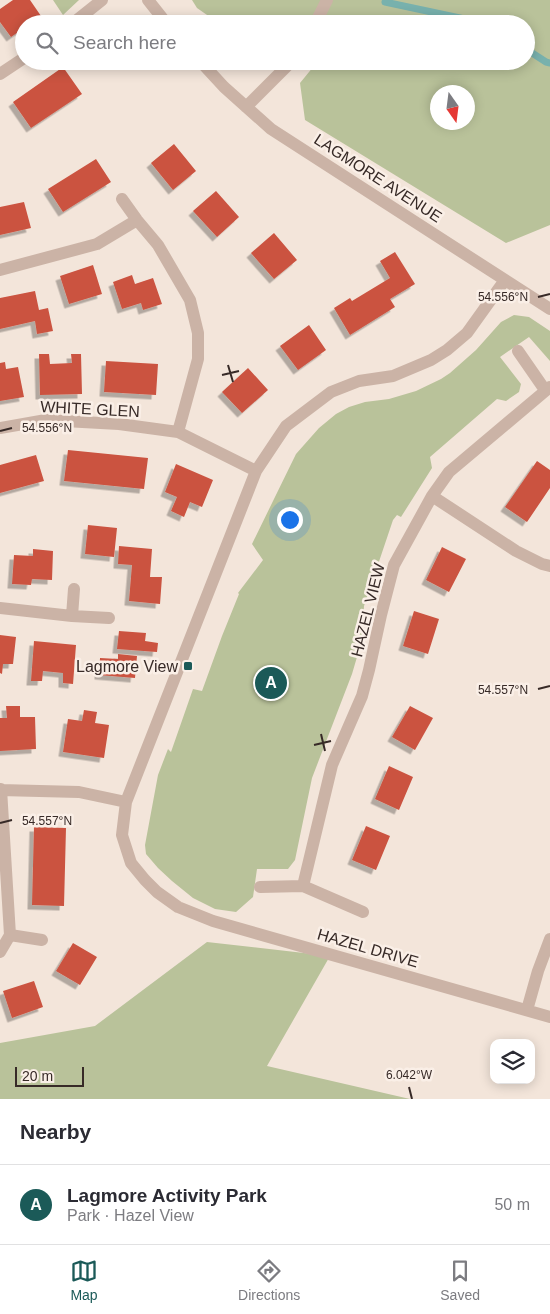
<!DOCTYPE html>
<meta charset="utf-8">
<style>
body{margin:0;font-family:Arial,sans-serif;background:#f7f7f7;color:#2b2b33}
.controls{position:absolute;right:15px;bottom:15px;display:grid;overflow:hidden;border-radius:10px;box-shadow:0 2px 12px #0003}
.controls button{width:45px;height:45px;display:grid;place-items:center;padding:0;border:0;border-bottom:1px solid #e1e1e2;background:#fff;color:#2b2b33;font:25px sans-serif}
.compass{position:absolute;left:430px;top:85px;width:45px;height:45px;border-radius:50%;background:#fff;box-shadow:0 2px 12px #0003;rotate:166deg}
.scale{position:absolute;left:15px;bottom:12px;width:69px;box-sizing:border-box;padding-left:5px;border:2px solid #372a27;border-top:0;font-size:14px;line-height:18px;white-space:nowrap;color:#372a27;-webkit-text-stroke:4px #faefe7;paint-order:stroke}
.you{position:absolute;left:289px;top:519px;width:18px;height:18px;margin:-12px;border:4px solid #fff;border-radius:50%;background:#1a73e8;box-shadow:0 0 0 8px #1a73e833}
.badge{display:grid;place-items:center;width:32px;height:32px;border-radius:50%;background:#1b5a58;color:#fff;font-size:16px;font-weight:700}
.pin{position:absolute;translate:-50% -50%;border:2px solid #fff;box-shadow:0 1px 5px #0006}
.list{margin:0;padding:0;list-style:none}
h2{display:flex;justify-content:space-between;align-items:center;height:65px;margin:0;padding:0 20px;font-size:21px}
h2 small{font-size:16px;font-weight:400;color:#7c7c81}
.list li{display:grid;grid-template-columns:32px 1fr auto;gap:15px;align-items:center;box-sizing:border-box;height:80px;padding:0 20px;border-top:1px solid #e1e1e2}
.list b{display:block;font-size:19px;white-space:nowrap}
.list p{margin:0;font-size:16px;white-space:nowrap;color:#7c7c81}
.list em{font-size:16px;font-style:normal;color:#7c7c81}
.icon{flex:none;width:28px;height:28px;fill:none;stroke:currentColor;stroke-width:2;stroke-linecap:round;stroke-linejoin:round}
.map{position:relative;flex:none;width:550px;height:1099px;overflow:hidden}
.search{position:absolute;background:#fff;box-shadow:0 2px 12px #0003;left:15px;right:15px;top:15px;height:55px;display:flex;align-items:center;gap:12px;box-sizing:border-box;padding:0 18px;border-radius:28px;color:#7c7c81;font-size:19px}
.sheet{height:145px;background:#fff}
nav{display:flex;justify-content:space-around;align-items:center;box-sizing:border-box;height:70px;border-top:1px solid #e1e1e2;background:#fff;font-size:14px;color:#7c7c81}
nav a{display:grid;justify-items:center;gap:2px}
nav .on{color:#1b5a58}
.map>svg:first-child{display:block}
.green{fill:#b9c29a;fill-rule:evenodd}
.lines{fill:none;stroke-linecap:round;stroke-linejoin:round}
.stream{stroke:#78b1ad;stroke-width:7}
.building{fill:#cb5340;filter:url(#shadow)}
.minor{stroke:#cbb3a6;stroke-width:12}
.ticks{fill:none;stroke:#372a27;stroke-width:2}
.poi-dot{fill:#1b5a58;stroke:#faefe7;stroke-width:2}
.labels{text-anchor:middle;dominant-baseline:central;stroke-width:5;stroke-linejoin:round;paint-order:stroke}
.street-label{font-size:16px;fill:#372a27;stroke:#faefe7}
.poi-label{font-size:16px;fill:#372a27;stroke:#faefe7;text-anchor:end}
.ticks-label{font-size:12px;text-anchor:middle;fill:#372a27;stroke:#faefe7;stroke-width:5;stroke-linejoin:round;paint-order:stroke}
</style>
<div class="map">
<svg width="550" height="1099" viewBox="0 0 550 1099">
<defs>
<filter id="shadow"><feDropShadow dx="-4.5" dy="4.5" stdDeviation="0" flood-color="#0004"/></filter>
</defs>
<rect width="100%" height="100%" fill="#f3e5da"/>
<!-- green -->
<path class="green" d="M53 0H79L63 15Z
M192 0H550V225L506 243 305 120 300 83 318 61H526V24H220L197 8ZM438 92H468V122H438Z
M514 315 529 317 550 331V361L529 337 500 357 521 384 519 392 506 401 497 399 430 457 432 468 401 517 397 515 393 520 364 606 362 640 352 674 312 778 295 860 288 869H257L253 897 236 912 215 909 193 898 172 881 158 868 146 854 145 845 158 775 168 749 171 752 193 689 202 691 222 636 239 594 238 593 263 560 252 544 296 454 319 428 336 414 349 407 365 402 389 399 416 391 441 379 450 373 476 350 501 322Z
M207 942 330 956 267 1066 410 1099H0V1043L95 1026Z"/>
<g class="lines">
<!-- stream -->
<path class="stream" d="M385 2 488 24
M526 49 546 62 550 63"/>
</g>
<!-- building -->
<path class="building" d="M13 0H30L41 16 30 24H24V28L11 37 0 22V9Z
M63 67 82 94 31 128 13 102Z
M174 144 196 171 173 190 151 163Z
M96 159 111 182 63 212 48 189Z
M216 191 239 217 217 237 193 211Z
M24 202 31 228 0 235V207Z
M274 233 297 260 274 279 251 253Z
M395 252 415 284 390 299 395 307 350 335 334 308 350 298 352 301 390 278 380 261Z
M93 265 102 294 69 304 60 276Z
M132 275 135 284 153 278 162 304 143 310 141 303 122 309 113 282Z
M35 291 39 310 48 308 53 331 37 334 35 321 0 329V298Z
M309 325 326 350 298 370 280 346Z
M39 354H49L50 364 72 363 71 354H81L82 394 40 395Z
M106 361 158 364 156 395 104 392Z
M5 362 6 369 18 367 24 397 0 401V363Z
M248 368 268 390 242 413 222 392Z
M68 450 148 458 144 489 64 481Z
M36 455 44 481 0 493V465Z
M537 461 550 470V488L527 522 505 507Z
M176 464 213 480 202 507 190 502 184 517 171 511 177 497 165 492Z
M88 525 117 528 114 557 85 554Z
M119 546 152 549 150 577H162L160 604 129 601 132 565 118 564Z
M442 547 466 559 449 592 426 580Z
M33 549 53 551 52 580 32 579 31 585 12 584 14 555 33 556Z
M414 611 439 619 428 654 403 646Z
M119 631 146 633 145 641 158 643 157 652 117 649Z
M0 635 16 637 13 664H3L2 674 0 673Z
M34 641 76 645 73 684 63 683V673L43 671 42 681H31Z
M118 654 137 656 135 678 99 675 100 658 118 659Z
M6 706H20V717H35L36 749 0 751V718H7Z
M410 706 433 718 415 750 392 737Z
M84 710 97 712 95 723 109 725 104 758 63 752 68 719 82 721Z
M389 766 413 777 399 810 375 799Z
M366 826 390 836 376 870 352 860Z
M34 827 66 828 64 906 32 905Z
M73 943 97 957 80 985 56 971Z
M34 981 43 1007 12 1018 3 991Z"/>
<g class="lines">
<!-- minor -->
<path class="minor" d="M148 0 167 24
M72 24 102 0
M315 24 327 0
M200 61 224 87 271 129 550 309
M0 74 24 58
M246 107 292 61
M122 199 137 220 158 245 190 300 198 333V359L178 432
M0 270 97 244 137 220
M505 280 467 333 447 350 431 360 393 376 359 381 331 392 286 426 256 471 126 802 122 835 131 863 145 880 157 892 178 907 213 921 550 1017
M518 351 545 390
M0 428 46 420 119 424 178 432 256 471
M432 496 516 551 542 564 550 566
M0 608 72 616 109 618
M72 616 74 589
M1 789 10 935
M0 790 79 792 126 802
M303 886 332 765 362 696 369 670 381 615 394 565 432 496 449 472 550 387
M260 887 303 886 363 912
M0 952 10 935 42 940
M527 1010 538 971 550 939"/>
</g>
<!-- ticks -->
<path class="ticks" d="M538 297 550 294M228 365 233 382M222 375 239 371M0 431 12 428M538 689 550 686M321 734 325 751M314 745 331 741M0 823 12 820M409 1087 412 1099"/>
<!-- markers -->
<rect class="poi-dot" x="183" y="661" width="10" height="10" rx="2.5"/>
<g class="labels">
<!-- street labels -->
<g class="street-label">
<text transform="translate(378 178) rotate(33)">LAGMORE AVENUE</text>
<text transform="translate(90 409) rotate(3)">WHITE GLEN</text>
<text transform="translate(368 610) rotate(-76)">HAZEL VIEW</text>
<text transform="translate(368 948) rotate(16)">HAZEL DRIVE</text>
</g>
<!-- poi labels -->
<g class="poi-label">
<text x="178" y="666">Lagmore View</text>
</g>
</g>
<g class="ticks-label">
<text x="503" y="301">54.556°N</text>
<text x="47" y="432">54.556°N</text>
<text x="503" y="694">54.557°N</text>
<text x="47" y="825">54.557°N</text>
<text x="409" y="1079">6.042°W</text>
</g>
</svg>
<div class="controls">
<button><svg class="icon" aria-label="layers" viewBox="0 0 24 24"><path d="M12 4l9 5-9 5-9-5zM3 14l9 5 9-5"/></svg></button>
</div>
<svg class="compass" viewBox="-18 -18 36 36"><path d="M0-13l5 13h-10z" fill="#e53935"/><path d="M0 13l5-13h-10z" fill="#7c7c81"/></svg>
<div class="scale">20 m</div>
<div class="you"></div>
<div class="pin badge" style="left:271px;top:683px">A</div>
<div class="search"><svg class="icon" aria-label="search" viewBox="0 0 24 24"><circle cx="10" cy="10" r="6"/><path d="M15 15l6 6"/></svg>Search here</div>
</div>
<section class="sheet">
<h2>Nearby<small></small></h2>
<ul class="list">
<li><span class="badge">A</span><div><b>Lagmore Activity Park</b><p>Park · Hazel View</p></div><em>50 m</em></li>
</ul>
</section>
<nav>
<a class="on"><svg class="icon" aria-label="map" viewBox="0 0 24 24"><path d="M3 6l6-2 6 2 6-2v14l-6 2-6-2-6 2zM9 4v14M15 6v14"/></svg>Map</a>
<a><svg class="icon" aria-label="directions" viewBox="0 0 24 24"><path d="M12 3l9 9-9 9-9-9zM9 14v-3h6M13 9l2 2-2 2"/></svg>Directions</a>
<a><svg class="icon" aria-label="saved" viewBox="0 0 24 24"><path d="M7 4h10v16l-5-4-5 4z"/></svg>Saved</a>
</nav>
